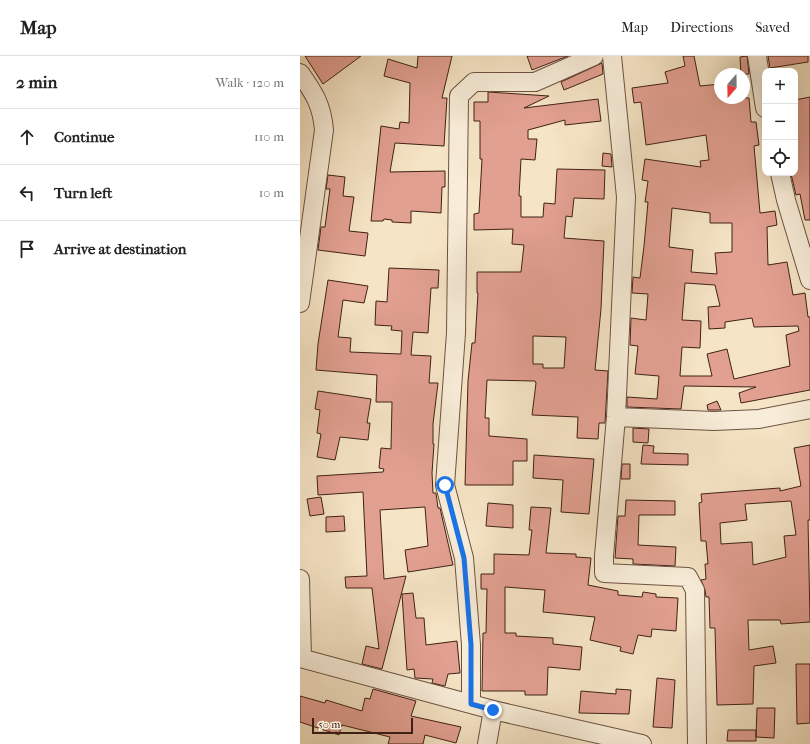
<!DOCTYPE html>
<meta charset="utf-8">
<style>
body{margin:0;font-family:"IM FELL French Canon",serif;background:#f2f2f2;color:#222}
.controls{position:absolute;right:12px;top:12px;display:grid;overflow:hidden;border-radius:8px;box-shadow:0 4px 16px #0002}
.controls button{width:36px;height:36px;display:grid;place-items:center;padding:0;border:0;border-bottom:1px solid #e0e0e0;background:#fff;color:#222;font:20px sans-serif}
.compass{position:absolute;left:414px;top:12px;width:36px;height:36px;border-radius:50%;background:#fff;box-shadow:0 4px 16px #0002;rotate:200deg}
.scale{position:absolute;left:12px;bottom:10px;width:101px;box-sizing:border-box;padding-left:4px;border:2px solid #402116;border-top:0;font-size:11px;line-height:14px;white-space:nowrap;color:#402116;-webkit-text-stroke:3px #f8edd9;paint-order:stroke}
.stop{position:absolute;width:12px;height:12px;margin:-9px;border:3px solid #1a73e8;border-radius:50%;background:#fff}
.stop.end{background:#1a73e8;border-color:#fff;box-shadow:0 1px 4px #0008}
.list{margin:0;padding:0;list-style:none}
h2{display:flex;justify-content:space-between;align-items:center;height:52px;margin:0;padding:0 16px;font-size:17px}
h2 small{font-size:13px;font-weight:400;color:#767676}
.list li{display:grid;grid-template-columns:26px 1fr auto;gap:12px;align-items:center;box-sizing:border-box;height:56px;padding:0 16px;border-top:1px solid #e0e0e0}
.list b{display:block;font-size:15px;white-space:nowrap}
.list em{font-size:13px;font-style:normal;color:#767676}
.icon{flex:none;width:22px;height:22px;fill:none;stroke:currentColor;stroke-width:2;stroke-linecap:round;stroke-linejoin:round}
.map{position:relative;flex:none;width:510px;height:688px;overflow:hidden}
header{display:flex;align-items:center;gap:24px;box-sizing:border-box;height:56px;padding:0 20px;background:#fff;border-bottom:1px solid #e0e0e0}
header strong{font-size:19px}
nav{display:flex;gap:22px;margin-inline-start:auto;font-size:14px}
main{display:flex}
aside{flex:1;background:#fff}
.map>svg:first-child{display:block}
.building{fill:#e2a091;stroke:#402116;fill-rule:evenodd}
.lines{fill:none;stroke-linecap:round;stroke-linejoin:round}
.minor-casing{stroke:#6d5242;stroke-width:20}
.minor{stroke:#f8edd9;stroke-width:18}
.route{stroke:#1a73e8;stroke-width:5}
</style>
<header>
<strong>Map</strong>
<nav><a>Map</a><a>Directions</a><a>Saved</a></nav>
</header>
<main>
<aside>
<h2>2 min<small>Walk · 120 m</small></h2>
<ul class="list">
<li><svg class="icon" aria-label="ahead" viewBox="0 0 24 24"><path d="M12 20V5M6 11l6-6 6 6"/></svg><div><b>Continue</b></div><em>110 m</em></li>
<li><svg class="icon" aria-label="left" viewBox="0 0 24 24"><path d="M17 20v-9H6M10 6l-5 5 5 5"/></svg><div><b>Turn left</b></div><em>10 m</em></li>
<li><svg class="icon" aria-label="arrive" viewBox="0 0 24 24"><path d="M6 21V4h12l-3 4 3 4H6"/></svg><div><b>Arrive at destination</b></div></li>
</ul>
</aside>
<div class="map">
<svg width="510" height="688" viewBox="0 0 510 688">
<rect width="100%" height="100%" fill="#f5e4c5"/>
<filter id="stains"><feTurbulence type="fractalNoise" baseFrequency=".005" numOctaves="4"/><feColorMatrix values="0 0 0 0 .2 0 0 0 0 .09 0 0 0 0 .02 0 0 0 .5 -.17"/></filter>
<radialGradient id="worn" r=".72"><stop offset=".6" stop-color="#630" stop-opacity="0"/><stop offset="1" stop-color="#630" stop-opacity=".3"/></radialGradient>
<!-- building -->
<path class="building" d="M5 0H61L23 28Z
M118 0H152L142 42H147L144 90 95 87 90 116 145 115V131H142L141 157 111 155V167L92 166V164L84 163 83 165H71L81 70 99 73 100 66 109 67 110 27 84 20 88 3 117 12Z
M227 0H268L232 14Z
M383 0H394L400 30 420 28V42H449L451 66H456L459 89 454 90 460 157 475 155 477 169 467 171 468 209 487 206 493 239 505 237 508 261H510V334L441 347 439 337 456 331 384 330 381 353 327 351V341L357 343 359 320 335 318 338 290 330 289 331 262 346 264 348 238 332 237 333 221 340 222 344 190 348 146H345L348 125 342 124 345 103 401 111 400 105 409 104 406 79 346 89 341 46 334 47 332 32 368 27 365 16 385 10ZM372 152 410 157V167H432V196L415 197 417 218 391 216 393 194 369 191ZM385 227 415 229 420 250 408 251 409 273 425 272V266L452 262 454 271 498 270 499 275 486 279 490 310 434 323 427 293 407 298 412 320H380L382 291 400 292 401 265 382 264Z
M447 0 449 18H441L440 1Z
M468 0H508V6L470 12Z
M302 7 303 18 264 34 261 26Z
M188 36 249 40 224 52 298 43 301 65 265 69V64L228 74V83H237L235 104 221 103 219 140H221V161H243L244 147 255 148 257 113 305 114 304 143 274 142 272 161 266 160 264 182 304 185 301 253 295 314 308 315 305 367H299L298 383 277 382 278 361 232 359 236 327 235 325 187 324 185 362H189V380L227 383V405H213V429H165L168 325 172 287H175L178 237H177V216H221L224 189 212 188 213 173 174 174V158L179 157 182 103H180V65H174V46H188ZM233 280 266 281 264 312H243V308H233Z
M510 41V164H505L500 138 496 139 491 118 495 117V44Z
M303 97 311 98 312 111 302 110Z
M28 119 45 121 43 140 54 141 49 175 68 177 65 200 18 194 21 171H25L30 133H26Z
M89 212 139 214 138 232H131L128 277 113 276 111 299 131 300 129 327H138L133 368V388H134L132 417 133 437H136L138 452H140L153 509 108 516 105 494 128 490 125 451 80 454 84 523 106 520 82 613 62 608 66 590 79 593 72 532H46L45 521 67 520 63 436 18 439 17 420 83 416 84 413 79 412 81 392 91 393 92 346H76L77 319 16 314 18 288 28 224 68 230 64 247 43 244 38 281 51 282 50 296 101 298 102 275 91 274 92 270 75 269 76 245 87 246Z
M18 335 71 343 67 367H70L68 384 40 381 35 404 17 401 21 378 17 377 20 354 15 353Z
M417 345 421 354H408L407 349Z
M333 372 349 373 348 387 333 386Z
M343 389 354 390 353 397 388 398V409L341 408Z
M510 389V464H508L510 566 481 568 480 564H448L449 594 473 590 476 607 454 610 453 648 417 649 415 572H410L409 541H406L405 534 401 524 406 523 405 508H408L406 485H401L399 447 402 446 401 438 480 432V435L501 430 494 392ZM491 445 496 479 484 480 486 501 453 509 452 486 421 488 420 467 447 464 445 448Z
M234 399 294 403 289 458 261 456 263 424 233 422Z
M322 408H330V423H321Z
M21 441 24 458 10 460 7 443Z
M326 444 375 445V459H339L338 489 376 491 375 510 333 508V503L315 502 318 460H325Z
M188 447 213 449V472L186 470Z
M231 451 251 452 246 497 276 498V501L291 502 288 529 318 535V539L342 541 343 536 356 538V541L378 542 376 575 352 573 351 581 338 579 333 598 320 595 321 591 290 584 295 561 243 556 245 534 205 531V577H216V580L253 582V588L282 591 280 614 248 611 247 639H225V635H182L183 577H186L187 533H181V518H194V498L229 499 232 474H229Z
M44 460 45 475 26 476V461Z
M113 537 116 562H124L126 589 157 585 160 617 148 618 145 630 132 627 133 623 115 622 114 613 107 614 102 538Z
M496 608H510V667L497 668Z
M357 622 375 624 372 672 353 671Z
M73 633 116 645 111 660 161 671 156 687 125 679 123 688H88L90 681 42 669 39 679 0 666V640L25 647 26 644 62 655 65 642 70 643Z
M316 633 331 634 329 658 279 657 281 635 316 638Z
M457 652H475L474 682 456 681Z
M428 674H456V685H427Z"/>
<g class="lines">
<defs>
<path id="minor" d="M312 0 326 141 316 361 304 500V517L388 521 395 534 397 688
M457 0 465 52
M0 17C14 37 22 49 24 74L0 247
M480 117 486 144 510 224
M316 361 414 365 459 363 510 353
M0 523 2 602
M0 602 193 654 342 688
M171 648V589L164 502 145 429 156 277 159 40 174 26H235L294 0
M187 688 193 654"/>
</defs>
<!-- minor casing -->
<use href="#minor" class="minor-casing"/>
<!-- minor -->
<use href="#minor" class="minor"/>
</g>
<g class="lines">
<!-- route -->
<path class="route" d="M145 429 164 502 171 589V648L193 654"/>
</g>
<rect width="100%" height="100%" filter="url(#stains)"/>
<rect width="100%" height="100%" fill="url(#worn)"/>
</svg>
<div class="controls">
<button>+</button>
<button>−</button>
<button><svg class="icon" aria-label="locate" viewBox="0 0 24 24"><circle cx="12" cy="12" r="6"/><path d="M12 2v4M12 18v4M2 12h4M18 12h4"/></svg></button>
</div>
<svg class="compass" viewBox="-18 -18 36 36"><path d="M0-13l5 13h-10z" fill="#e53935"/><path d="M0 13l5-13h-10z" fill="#767676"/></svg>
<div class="scale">50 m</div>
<div class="stop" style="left:145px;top:429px"></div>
<div class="stop end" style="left:193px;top:654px"></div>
</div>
</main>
